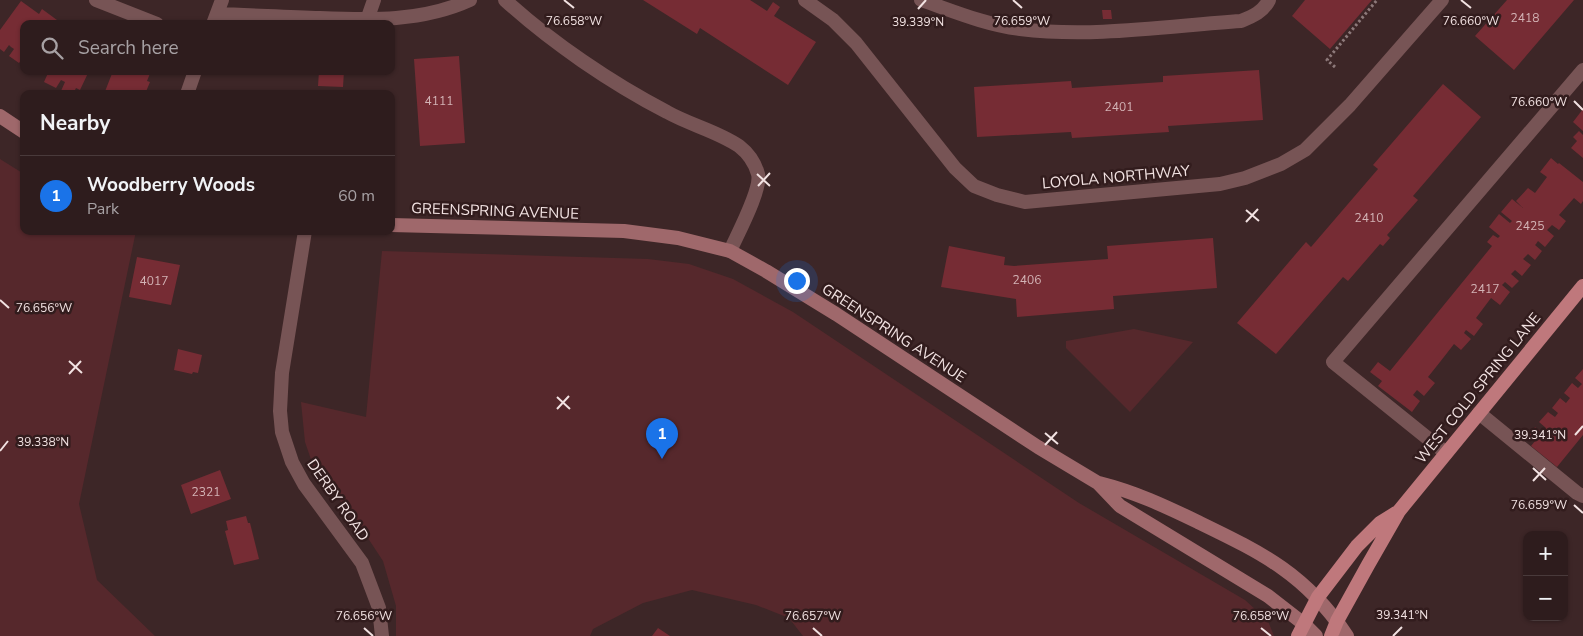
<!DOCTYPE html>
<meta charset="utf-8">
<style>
body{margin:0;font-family:"Nunito Sans",sans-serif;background:#3a292a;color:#f1f3f6}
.controls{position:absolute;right:15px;bottom:15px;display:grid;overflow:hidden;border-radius:10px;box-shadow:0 1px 4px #0004}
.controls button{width:45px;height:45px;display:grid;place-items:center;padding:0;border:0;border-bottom:1px solid #493a3b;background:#2e1c1d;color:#f1f3f6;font:25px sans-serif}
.you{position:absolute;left:796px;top:280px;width:18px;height:18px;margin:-12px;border:4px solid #fff;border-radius:50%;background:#1a73e8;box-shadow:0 0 0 8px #1a73e833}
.badge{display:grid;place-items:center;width:32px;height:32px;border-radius:50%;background:#1a73e8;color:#fff;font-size:16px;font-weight:700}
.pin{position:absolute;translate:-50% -41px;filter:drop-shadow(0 1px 2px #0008)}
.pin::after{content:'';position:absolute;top:26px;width:18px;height:15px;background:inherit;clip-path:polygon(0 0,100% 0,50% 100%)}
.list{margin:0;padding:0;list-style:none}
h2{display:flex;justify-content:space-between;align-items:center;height:65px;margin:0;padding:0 20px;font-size:21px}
h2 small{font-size:16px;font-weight:400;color:#a7a1a4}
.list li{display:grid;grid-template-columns:32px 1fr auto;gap:15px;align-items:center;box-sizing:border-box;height:80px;padding:0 20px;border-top:1px solid #493a3b}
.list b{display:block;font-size:19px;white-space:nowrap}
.list p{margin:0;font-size:16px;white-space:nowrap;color:#a7a1a4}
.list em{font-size:16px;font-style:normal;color:#a7a1a4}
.icon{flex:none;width:28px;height:28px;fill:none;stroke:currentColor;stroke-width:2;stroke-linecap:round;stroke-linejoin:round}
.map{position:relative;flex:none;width:1583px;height:636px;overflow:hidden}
.search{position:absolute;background:#2e1c1d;box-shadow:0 1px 4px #0004;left:20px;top:20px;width:375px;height:55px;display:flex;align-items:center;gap:12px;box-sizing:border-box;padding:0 18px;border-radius:10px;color:#a7a1a4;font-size:19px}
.panel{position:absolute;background:#2e1c1d;box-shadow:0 1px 4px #0004;left:20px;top:90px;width:375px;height:145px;border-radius:10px}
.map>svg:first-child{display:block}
.green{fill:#56282c}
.building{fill:#762c34}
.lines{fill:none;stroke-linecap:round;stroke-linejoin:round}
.path{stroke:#8d797a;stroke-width:3;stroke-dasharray:2.5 2.5;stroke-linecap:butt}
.service{stroke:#775455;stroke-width:14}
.minor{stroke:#775455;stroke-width:14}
.secondary{stroke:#9f686b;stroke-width:14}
.primary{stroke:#bf787c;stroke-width:14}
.ticks{fill:none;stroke:#f2e2e2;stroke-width:2}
.labels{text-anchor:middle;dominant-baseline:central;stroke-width:5;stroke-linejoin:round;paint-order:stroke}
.number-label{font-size:12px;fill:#d3b4b6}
.street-label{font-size:15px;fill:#f2e2e2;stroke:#321c1d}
.ticks-label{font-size:12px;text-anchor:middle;fill:#f2e2e2;stroke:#321c1d;stroke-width:5;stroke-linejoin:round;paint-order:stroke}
</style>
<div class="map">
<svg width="1583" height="636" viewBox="0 0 1583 636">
<rect width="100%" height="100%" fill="#3d2627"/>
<!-- green -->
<path class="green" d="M0 159 24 174V231H136L79 504 97 580 155 636H0Z
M382 251 648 259 689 264 733 279 793 312 1079 503 1245 600 1268 621 1274 636H803L789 618 756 605 692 590 643 603 593 629 590 636H396V606L383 561 350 511 317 477 305 442 301 402 366 417Z
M1134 329 1193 342 1130 412 1066 348V341Z"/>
<!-- building -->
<path class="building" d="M643 0H750L767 11 773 2 780 7 774 16 816 42 788 85 700 28 697 34Z
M1305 0H1372L1330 49 1292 16Z
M1507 0H1574L1514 70 1475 36Z
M21 1 39 14 42 9 57 20 54 24H24V56L19 63 9 56 14 49 11 47 9 45 4 52 0 49V30Z
M1102 10H1111L1112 19H1103Z
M459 56 465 143 420 146 414 59Z
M1259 70 1263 120 1168 126 1169 132 1072 138 1071 132 977 137 974 87 1071 81 1072 88 1163 82V76Z
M44 71H89L80 90 76 88 73 94H67L61 91 65 82 61 80 56 88 44 82 48 73Z
M113 71H124L133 75 135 71H151L147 81 150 82 145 94H104Z
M319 71H344L343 87 318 86Z
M1443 84 1481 117 1413 196 1418 200 1387 235 1390 238 1383 246 1380 244 1348 281 1343 277 1276 354 1237 323 1306 242 1311 247 1378 169 1373 165Z
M1583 109V131L1573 122Z
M1579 131 1583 135V158L1571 148 1577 141 1573 137Z
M1551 158 1558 164 1559 163 1583 182V201L1581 204 1574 198 1559 215 1566 221 1559 230 1552 225 1547 230 1554 236 1545 247 1538 241 1536 244 1535 245 1542 251 1535 260 1528 254 1523 259 1531 265 1522 276 1515 270 1511 274 1519 281 1512 288 1505 282 1502 285 1510 292 1500 305 1491 298 1476 318 1483 324 1474 336 1466 330 1464 333 1471 339 1461 350 1454 344 1440 362 1428 377 1435 383 1424 396 1417 390 1413 395 1420 401 1412 412 1378 386 1382 381 1370 372 1378 362 1390 371 1492 246 1487 242 1493 235 1498 238 1500 236 1489 227 1499 214 1510 223 1512 221 1501 212 1512 199 1523 208 1516 201 1528 188 1535 193 1547 177 1540 172Z
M1213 238 1217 288 1113 296 1114 309 1017 317 1016 299 941 287 949 246 1005 257 1004 265 1014 266 1108 259 1107 246Z
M137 257 180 265 171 305 129 297Z
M178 349 202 355 198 373 193 372 192 374 174 370Z
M1583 369V435L1557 467 1531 446 1535 441 1528 436 1535 427 1542 432 1544 431 1546 428 1539 422 1548 412 1555 417 1558 413 1552 408 1560 398 1566 403 1570 398 1564 393 1572 383 1578 388 1582 384 1575 378Z
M220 470 231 499 191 514 181 485Z
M246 516 248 523H250L259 559 234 565 225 531 228 530 226 521Z
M658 628 670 636H652Z"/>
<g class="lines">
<!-- path -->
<path class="path" d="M1335 67 1327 60 1377 0"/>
<!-- service -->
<path class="service" d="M96 0 157 24
M921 0C953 11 986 25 1020 29 1093 38 1168 26 1241 21 1253 16 1263 12 1269 0
M367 20 374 0
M1479 413 1577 493 1583 496
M1446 453 1333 362 1583 70"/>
<!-- minor -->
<path class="minor" d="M505 0C551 42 611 83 667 112 690 125 717 131 739 146 748 153 755 163 758 174 762 189 737 235 730 251
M805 0 833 20 856 43 955 168 974 186 997 195 1025 202 1220 184 1245 178 1281 164 1305 150 1350 105 1442 0
M217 14C251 15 285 17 320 18 371 20 422 22 470 0
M213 24 222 0
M187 94 195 71
M305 231 282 373 280 411 282 432 292 462 304 484 362 563 379 608 382 636"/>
<!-- secondary -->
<path class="secondary" d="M0 116 24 132
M391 225 624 231 678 238 730 251 766 271 836 314 1038 447 1098 483 1120 506 1268 596 1304 624 1316 636
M1099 483C1135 492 1165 506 1198 522 1262 553 1306 574 1347 636"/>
<!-- primary -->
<path class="primary" d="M1298 636 1318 597 1357 546 1380 523 1396 513
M1331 636 1337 621 1368 565 1399 511 1583 286"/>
</g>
<!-- ticks -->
<path class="ticks" d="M564 0 574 8M1013 0 1022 8M1461 0 1471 8M918 9 926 0M1574 101 1583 110M757 174 770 186M758 186 770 173M1246 210 1259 221M1246 222 1258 209M0 300 9 308M69 361 82 373M69 374 81 361M557 397 570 409M557 409 569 396M1045 433 1058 444M1575 435 1583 426M1045 445 1057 432M0 451 8 441M1533 468 1546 480M1533 481 1545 468M1574 505 1583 513M364 628 373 636M813 628 822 636M1261 628 1271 636M1393 636 1402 627"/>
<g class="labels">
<!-- number labels -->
<g class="number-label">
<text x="1525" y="18">2418</text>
<text x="439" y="101">4111</text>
<text x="1119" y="107">2401</text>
<text x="1369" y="218">2410</text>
<text x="1530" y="226">2425</text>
<text x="1027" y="280">2406</text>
<text x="154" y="281">4017</text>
<text x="1485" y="289">2417</text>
<text x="206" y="492">2321</text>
</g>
<!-- street labels -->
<g class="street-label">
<text transform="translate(1116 177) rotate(-5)">LOYOLA NORTHWAY</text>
<text transform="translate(495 211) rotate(2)">GREENSPRING AVENUE</text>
<text transform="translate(894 333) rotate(33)">GREENSPRING AVENUE</text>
<text transform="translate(1478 388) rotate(-51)">WEST COLD SPRING LANE</text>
<text transform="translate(338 500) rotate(55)">DERBY ROAD</text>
</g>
</g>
<g class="ticks-label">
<text x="1022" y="25">76.659°W</text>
<text x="1471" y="25">76.660°W</text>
<text x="574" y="25">76.658°W</text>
<text x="918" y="26">39.339°N</text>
<text x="1539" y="106">76.660°W</text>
<text x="44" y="312">76.656°W</text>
<text x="1540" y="439">39.341°N</text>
<text x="43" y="446">39.338°N</text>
<text x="1539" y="509">76.659°W</text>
<text x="1402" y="619">39.341°N</text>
<text x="364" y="620">76.656°W</text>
<text x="813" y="620">76.657°W</text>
<text x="1261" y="620">76.658°W</text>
</g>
</svg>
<div class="controls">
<button>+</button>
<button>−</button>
</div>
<div class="you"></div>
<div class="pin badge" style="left:662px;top:459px">1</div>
<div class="search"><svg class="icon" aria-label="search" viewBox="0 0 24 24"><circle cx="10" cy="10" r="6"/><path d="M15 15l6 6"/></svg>Search here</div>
<section class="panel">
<h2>Nearby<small></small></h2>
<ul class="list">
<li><span class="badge">1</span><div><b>Woodberry Woods</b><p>Park</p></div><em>60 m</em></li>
</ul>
</section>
</div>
